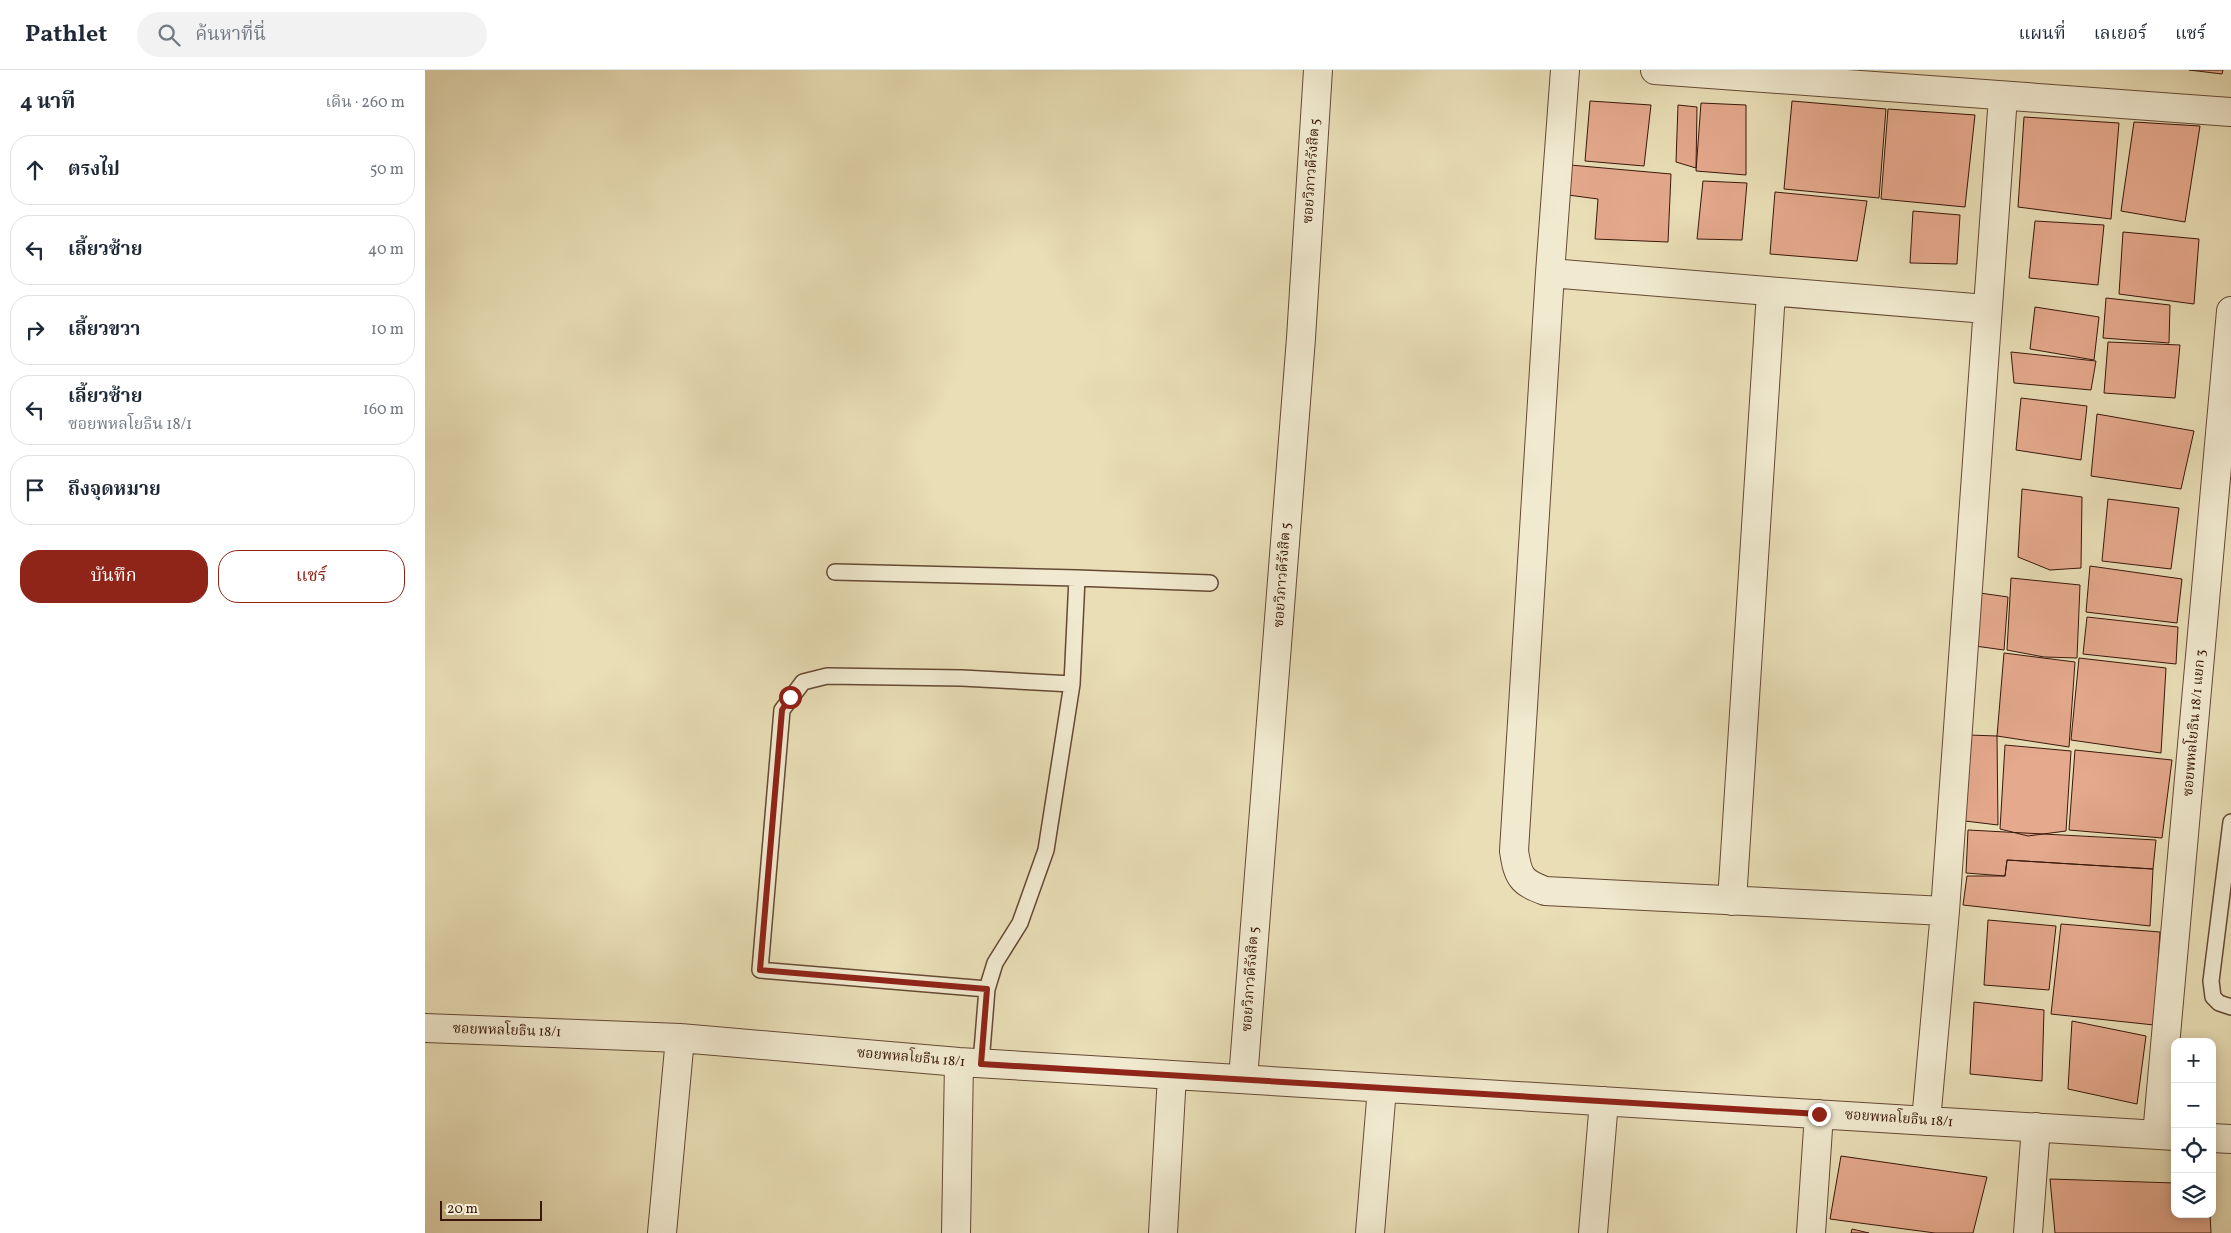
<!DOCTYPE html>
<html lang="th">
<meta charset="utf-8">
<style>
body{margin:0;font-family:Vollkorn,"Noto Serif Thai",serif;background:#f2f2f3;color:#1f2937}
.controls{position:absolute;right:15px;bottom:15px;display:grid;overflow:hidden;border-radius:10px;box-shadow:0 2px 12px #0003}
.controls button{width:45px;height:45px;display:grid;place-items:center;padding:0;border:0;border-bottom:1px solid #e0e1e3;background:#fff;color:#1f2937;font:25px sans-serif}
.scale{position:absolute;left:15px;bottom:12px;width:102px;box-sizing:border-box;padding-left:5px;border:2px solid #391709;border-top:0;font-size:14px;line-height:18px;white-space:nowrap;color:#391709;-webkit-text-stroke:4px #f1ead0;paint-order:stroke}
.stop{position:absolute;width:15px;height:15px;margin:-11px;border:4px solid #8f2418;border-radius:50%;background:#fff}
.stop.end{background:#8f2418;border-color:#fff;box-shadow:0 1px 5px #0008}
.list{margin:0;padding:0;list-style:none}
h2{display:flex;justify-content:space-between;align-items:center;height:65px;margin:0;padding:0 20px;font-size:21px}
h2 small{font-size:16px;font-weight:400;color:#747a83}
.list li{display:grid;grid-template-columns:32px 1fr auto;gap:15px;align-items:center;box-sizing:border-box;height:70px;margin:0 10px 10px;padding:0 10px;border:1px solid #e0e1e3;border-radius:20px}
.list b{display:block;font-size:19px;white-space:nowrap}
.list p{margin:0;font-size:16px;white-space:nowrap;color:#747a83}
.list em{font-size:16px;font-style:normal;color:#747a83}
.actions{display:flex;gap:10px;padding:15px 20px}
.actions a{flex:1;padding:11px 0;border:1px solid #8f2418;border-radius:20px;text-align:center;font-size:18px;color:#8f2418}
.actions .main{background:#8f2418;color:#fff}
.icon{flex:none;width:28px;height:28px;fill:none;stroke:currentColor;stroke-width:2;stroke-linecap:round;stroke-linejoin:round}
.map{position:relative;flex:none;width:1806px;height:1163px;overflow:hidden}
header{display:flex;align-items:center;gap:30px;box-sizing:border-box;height:70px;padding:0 25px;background:#fff;border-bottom:1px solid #e0e1e3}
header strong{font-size:24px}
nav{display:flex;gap:28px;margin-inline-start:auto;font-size:18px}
.search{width:350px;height:45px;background:#f2f2f3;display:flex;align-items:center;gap:12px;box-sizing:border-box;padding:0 18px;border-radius:28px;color:#747a83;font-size:19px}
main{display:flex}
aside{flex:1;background:#fff}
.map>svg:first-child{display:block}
.building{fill:#e5a98d;stroke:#391709}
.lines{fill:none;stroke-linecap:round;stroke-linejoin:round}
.service-casing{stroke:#654934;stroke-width:18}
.minor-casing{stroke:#654934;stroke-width:30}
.service{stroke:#f1ead0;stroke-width:15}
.minor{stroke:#f1ead0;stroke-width:28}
.route{stroke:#8f2418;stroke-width:6}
.labels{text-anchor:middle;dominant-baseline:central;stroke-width:5;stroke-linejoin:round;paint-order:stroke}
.street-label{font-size:14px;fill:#391709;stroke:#f1ead0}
</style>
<header>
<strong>Pathlet</strong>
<div class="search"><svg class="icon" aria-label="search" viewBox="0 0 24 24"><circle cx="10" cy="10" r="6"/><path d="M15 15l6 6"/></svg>ค้นหาที่นี่</div>
<nav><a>แผนที่</a><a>เลเยอร์</a><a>แชร์</a></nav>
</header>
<main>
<aside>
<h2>4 นาที<small>เดิน · 260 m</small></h2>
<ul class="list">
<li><svg class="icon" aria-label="ahead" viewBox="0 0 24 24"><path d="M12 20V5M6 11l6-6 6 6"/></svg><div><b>ตรงไป</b></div><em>50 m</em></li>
<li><svg class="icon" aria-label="left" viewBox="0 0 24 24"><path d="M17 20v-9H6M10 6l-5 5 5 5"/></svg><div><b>เลี้ยวซ้าย</b></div><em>40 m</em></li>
<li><svg class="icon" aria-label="right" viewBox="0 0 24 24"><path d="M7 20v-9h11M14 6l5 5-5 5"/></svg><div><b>เลี้ยวขวา</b></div><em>10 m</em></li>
<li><svg class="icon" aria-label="left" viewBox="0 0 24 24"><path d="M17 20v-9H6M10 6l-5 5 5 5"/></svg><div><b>เลี้ยวซ้าย</b><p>ซอยพหลโยธิน 18/1</p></div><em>160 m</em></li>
<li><svg class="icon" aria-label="arrive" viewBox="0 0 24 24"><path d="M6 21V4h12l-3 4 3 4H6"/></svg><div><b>ถึงจุดหมาย</b></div></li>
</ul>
<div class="actions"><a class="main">บันทึก</a><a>แชร์</a></div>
</aside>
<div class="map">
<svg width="1806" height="1163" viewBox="0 0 1806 1163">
<rect width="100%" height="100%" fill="#e9deb6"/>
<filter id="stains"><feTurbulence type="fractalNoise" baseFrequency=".004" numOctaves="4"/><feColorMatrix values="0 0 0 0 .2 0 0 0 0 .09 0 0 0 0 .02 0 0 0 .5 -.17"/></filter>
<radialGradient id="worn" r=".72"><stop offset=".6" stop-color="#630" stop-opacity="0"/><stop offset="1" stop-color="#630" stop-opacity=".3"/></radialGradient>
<!-- building -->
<path class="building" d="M1764 0H1798L1797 4Z
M1165 31 1226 35 1219 96 1160 91Z
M1367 31 1461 39 1454 128 1359 119Z
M1276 33 1321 35V105L1271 101Z
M1253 35 1272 37 1271 98 1251 92Z
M1463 39 1550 45 1540 137 1456 129Z
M1599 47 1694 53 1686 149 1593 137Z
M1709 52 1775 56 1760 152 1696 141Z
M1145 95 1246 104 1243 172 1170 169 1173 129 1143 125Z
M1278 111 1322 113 1317 170 1272 169Z
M1350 122 1442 131 1432 191 1345 184Z
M1488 141 1535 145 1532 194 1485 193Z
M1610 151 1679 155 1673 215 1604 208Z
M1698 162 1774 169 1769 234 1694 224Z
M1681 228 1745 235 1744 273 1678 268Z
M1610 237 1674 247 1669 290 1605 279Z
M1683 272 1755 275 1750 328 1679 323Z
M1586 282 1671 291 1666 320 1589 313Z
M1596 328 1662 336 1656 390 1591 380Z
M1672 344 1769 361 1756 419 1666 406Z
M1597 419 1657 427 1656 498 1625 500 1593 487Z
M1683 429 1754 438 1746 499 1677 491Z
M1665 496 1757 509 1752 553 1661 542Z
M1586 508 1655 515 1652 588 1619 587 1582 580Z
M1555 523 1583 527 1579 580 1550 576Z
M1662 547 1753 557 1751 594 1658 584Z
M1579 583 1650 592 1644 677 1572 666Z
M1654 588 1741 598 1736 683 1646 670Z
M1544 665 1572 666 1573 755 1540 751Z
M1580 675 1646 681 1641 761 1603 766 1575 759Z
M1650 680 1747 690 1737 768 1644 760Z
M1543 760 1731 770 1728 799 1582 790 1580 806 1541 803Z
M1582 790 1728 799 1725 856 1538 835 1542 806H1580Z
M1563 850 1631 856 1624 920 1559 915Z
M1636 854 1735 862 1729 955 1626 944Z
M1549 932 1619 940 1617 1011 1545 1004Z
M1647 951 1721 966 1712 1034 1643 1019Z
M1416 1086 1562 1107 1548 1163H1510L1405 1149Z
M1625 1109 1750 1113V1144H1785L1786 1163H1630Z
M1427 1159 1444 1163H1426Z"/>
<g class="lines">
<defs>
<path id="service" d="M410 502 652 508 647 614 621 780 595 853 570 893 562 919 556 993
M652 508 785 513
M1806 752 1786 911 1788 927 1794 933 1806 937
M562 919 335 900 357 640 378 612 402 606 537 608 647 614"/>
<path id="minor" d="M1140 0 1125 203 1089 781C1093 807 1096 812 1120 821L1520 841
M1230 0 1806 42
M1125 203 1561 239
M1307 831 1346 222
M0 958 255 968 534 992 1750 1066
M818 1009 876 268 893 0
M1501 1051 1520 841 1578 26
M1732 1065 1806 241
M1787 1068 1806 1069
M237 1163 255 968
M531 1163 534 992
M738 1163 747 1005
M945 1163 957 1018
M1168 1163 1179 1031
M1386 1163 1394 1044
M1603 1163 1611 1057"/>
</defs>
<!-- service casing -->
<use href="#service" class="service-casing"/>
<!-- minor casing -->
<use href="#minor" class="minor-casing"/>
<!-- service -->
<use href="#service" class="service"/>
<!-- minor -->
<use href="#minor" class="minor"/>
</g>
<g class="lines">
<!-- route -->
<path class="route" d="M365 627 357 640 335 900 562 919 556 994 1394 1044"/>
</g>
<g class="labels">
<!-- street labels -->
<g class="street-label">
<text transform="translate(887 101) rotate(-86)">ซอยวิภาวดีรังสิต 5</text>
<text transform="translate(858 505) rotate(-86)">ซอยวิภาวดีรังสิต 5</text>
<text transform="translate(1770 653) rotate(-85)">ซอยพหลโยธิน 18/1 แยก 3</text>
<text transform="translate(826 909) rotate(-86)">ซอยวิภาวดีรังสิต 5</text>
<text transform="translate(82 961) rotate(2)">ซอยพหลโยธิน 18/1</text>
<text transform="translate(486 988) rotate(5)">ซอยพหลโยธิน 18/1</text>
<text transform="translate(1474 1049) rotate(4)">ซอยพหลโยธิน 18/1</text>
</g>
</g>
<rect width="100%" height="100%" filter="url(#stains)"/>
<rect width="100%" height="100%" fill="url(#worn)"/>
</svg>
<div class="controls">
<button>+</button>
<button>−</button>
<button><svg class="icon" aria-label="locate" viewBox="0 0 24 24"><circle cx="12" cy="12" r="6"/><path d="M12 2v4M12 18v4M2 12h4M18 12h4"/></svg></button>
<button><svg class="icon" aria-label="layers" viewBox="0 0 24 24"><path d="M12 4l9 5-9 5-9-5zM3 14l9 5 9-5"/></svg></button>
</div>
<div class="scale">20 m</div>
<div class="stop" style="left:365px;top:627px"></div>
<div class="stop end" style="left:1394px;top:1044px"></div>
</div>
</main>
